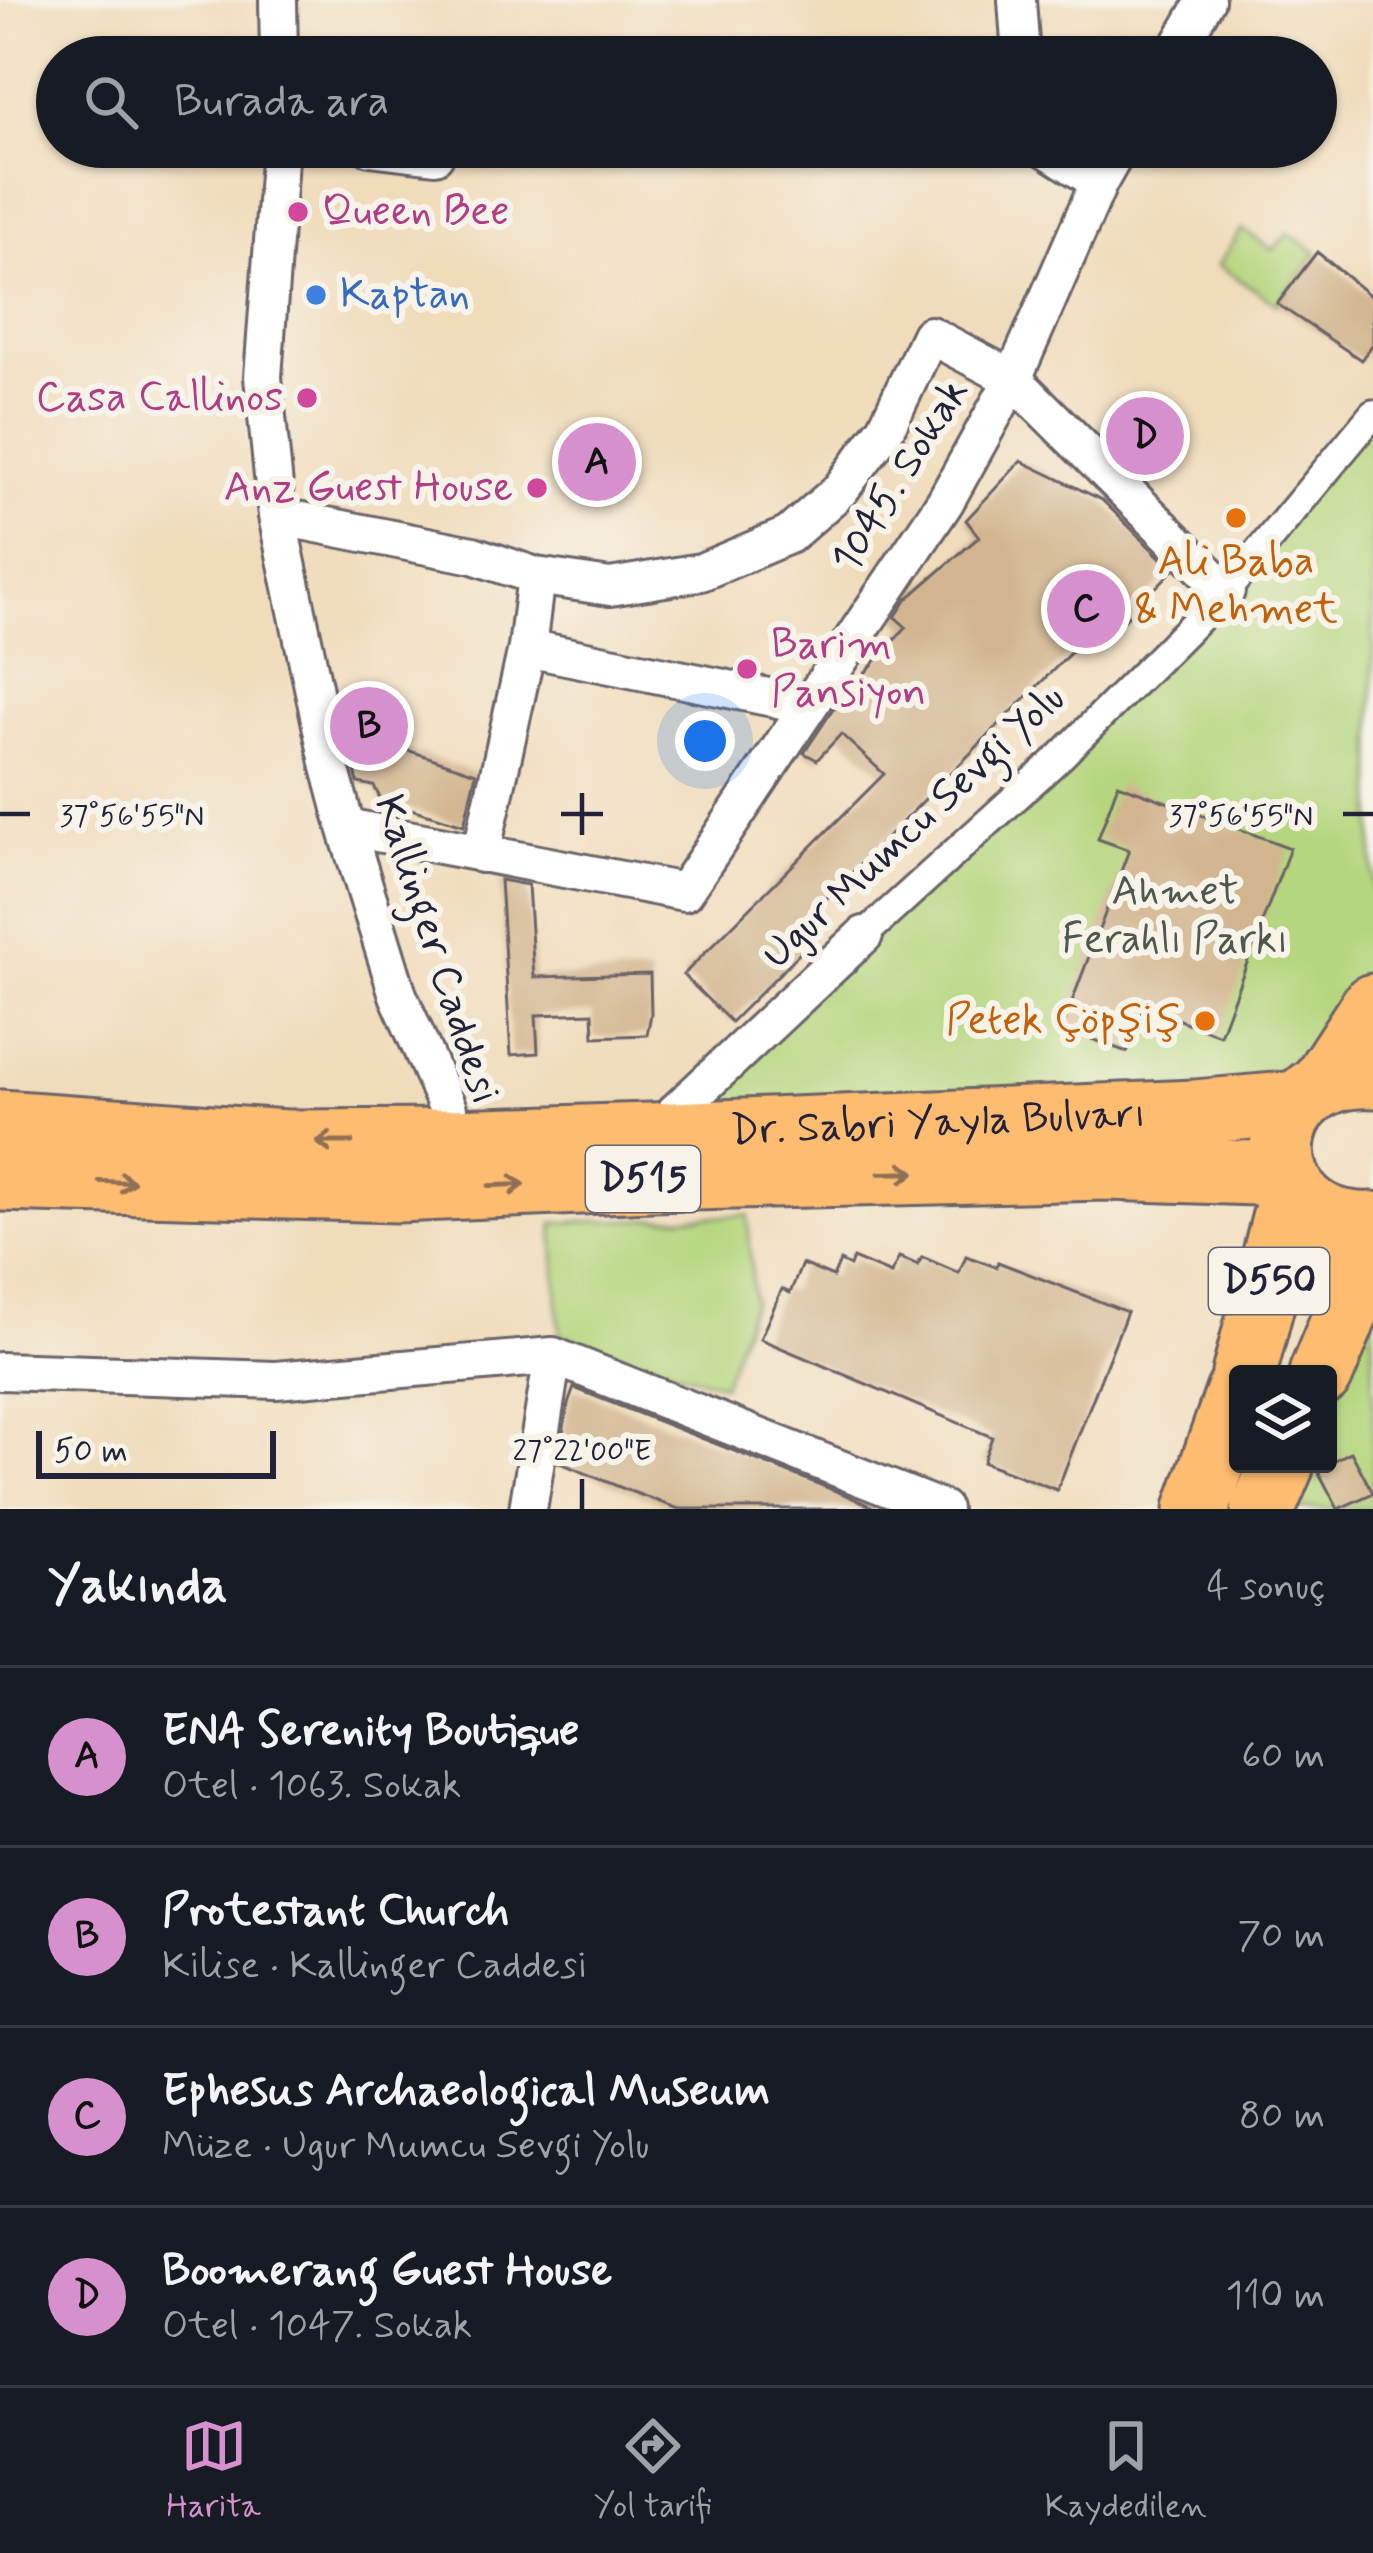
<!DOCTYPE html>
<html lang="tr">
<meta charset="utf-8">
<style>
body{margin:0;font-family:Mynerve,sans-serif;background:#20242c;color:#f1f3f6}
.controls{position:absolute;right:36px;bottom:36px;display:grid;overflow:hidden;border-radius:12px;box-shadow:0 3px 9px #0004}
.controls button{width:108px;height:108px;display:grid;place-items:center;padding:0;border:0;border-bottom:3px solid #363941;background:#171b24;color:#f1f3f6;font:60px sans-serif}
.scale{position:absolute;left:36px;bottom:30px;width:240px;box-sizing:border-box;padding-left:12px;border:6px solid #22223b;border-top:0;font-size:33px;line-height:42px;white-space:nowrap;color:#22223b;-webkit-text-stroke:9px #f7f3e8;paint-order:stroke}
.you{position:absolute;left:705px;top:741px;width:42px;height:42px;margin:-30px;border:9px solid #fff;border-radius:50%;background:#1a73e8;box-shadow:0 0 0 18px #1a73e833}
.badge{display:grid;place-items:center;width:78px;height:78px;border-radius:50%;background:#d690ce;color:#111;font-size:39px;font-weight:700}
.pin{position:absolute;translate:-50% -50%;border:6px solid #fff;box-shadow:0 3px 12px #0006}
.list{margin:0;padding:0;list-style:none}
h2{display:flex;justify-content:space-between;align-items:center;height:156px;margin:0;padding:0 48px;font-size:51px}
h2 small{font-size:39px;font-weight:400;color:#9ea1a6}
.list li{display:grid;grid-template-columns:78px 1fr auto;gap:36px;align-items:center;box-sizing:border-box;height:180px;padding:0 48px;border-top:3px solid #363941}
.list b{display:block;font-size:45px;white-space:nowrap}
.list p{margin:0;font-size:39px;white-space:nowrap;color:#9ea1a6}
.list em{font-size:39px;font-style:normal;color:#9ea1a6}
.icon{flex:none;width:66px;height:66px;fill:none;stroke:currentColor;stroke-width:2;stroke-linecap:round;stroke-linejoin:round}
.map{position:relative;flex:none;width:1373px;height:1509px;overflow:hidden}
.search{position:absolute;background:#171b24;box-shadow:0 3px 9px #0004;left:36px;right:36px;top:36px;height:132px;display:flex;align-items:center;gap:30px;box-sizing:border-box;padding:0 42px;border-radius:66px;color:#9ea1a6;font-size:45px}
.sheet{height:876px;background:#171b24}
nav{display:flex;justify-content:space-around;align-items:center;box-sizing:border-box;height:168px;border-top:3px solid #363941;background:#171b24;font-size:33px;color:#9ea1a6}
nav a{display:grid;justify-items:center;gap:6px}
nav .on{color:#d690ce}
.map>svg:first-child{display:block}
.green{fill:#b5d67e;stroke:#6c7c5c;stroke-width:3}
.building{fill:#d2b58f}
.lines{fill:none;stroke-linecap:round;stroke-linejoin:round}
.pedestrian-casing{stroke:#6a6368;stroke-width:33}
.minor-casing{stroke:#6a6368;stroke-width:42}
.trunk-casing{stroke:#6a6368;stroke-width:69}
.pedestrian{stroke:#fff;stroke-width:27}
.minor{stroke:#fff;stroke-width:36}
.trunk{stroke:#fdbc6f;stroke-width:63}
.oneway{stroke:#906f55}
.ticks{fill:none;stroke:#22223b;stroke-width:4.5}
.hotel-dot{fill:#d1479c;stroke:#f7f3e8;stroke-width:4.5}
.shop-dot{fill:#3f7fe0;stroke:#f7f3e8;stroke-width:4.5}
.food-dot{fill:#e8710a;stroke:#f7f3e8;stroke-width:4.5}
.labels{text-anchor:middle;dominant-baseline:central;stroke-width:12;stroke-linejoin:round;paint-order:stroke}
.shield{fill:#f7f3e8;stroke:#62616f;stroke-width:3}
.shield-label{font-size:39px;font-weight:bold;fill:#22223b}
.hotel-label{font-size:42px;fill:#b23c85;stroke:#f7f3e8;text-anchor:start}
.shop-label{font-size:42px;fill:#366cbe;stroke:#f7f3e8;text-anchor:start}
.street-label{font-size:42px;fill:#22223b;stroke:#f7f3e8}
.food-label{font-size:42px;fill:#c56008;stroke:#f7f3e8}
.park-label{font-size:42px;fill:#4e584f;stroke:#f7f3e8}
.ticks-label{font-size:30px;text-anchor:middle;fill:#22223b;stroke:#f7f3e8;stroke-width:12;stroke-linejoin:round;paint-order:stroke}
</style>
<div class="map">
<svg width="1373" height="1509" viewBox="0 0 1373 1509">
<rect width="100%" height="100%" fill="#f7f3e8"/>
<filter id="ink" filterUnits="userSpaceOnUse"><feTurbulence type="fractalNoise" baseFrequency=".00833" numOctaves="2"/><feDisplacementMap in="SourceGraphic" scale="24" xChannelSelector="R" yChannelSelector="G"/><feConvolveMatrix kernelMatrix="1 2 1 2 8 2 1 2 1" color-interpolation-filters="sRGB"/></filter>
<filter id="wash" filterUnits="userSpaceOnUse"><feTurbulence type="fractalNoise" baseFrequency=".004" numOctaves="4" result="noise"/><feDisplacementMap in="SourceGraphic" scale="48" xChannelSelector="R" yChannelSelector="G"/><feGaussianBlur stdDeviation="2.7" result="paint"/><feColorMatrix in="noise" values="0 0 0 0 0 0 0 0 0 0 0 0 0 0 0 0 0 1.4 0 .05"/><feComposite in="paint" operator="in"/></filter>
<g filter="url(#wash)">
<rect width="100%" height="100%" fill="#f0dcbb"/>
<!-- green -->
<path class="green" d="M1242 229 1273 250 1288 233 1317 252 1277 304 1218 265Z
M1373 414V1006L1322 1084 650 1135 1060 757Z
M748 1215 753 1301 723 1385 560 1335 553 1223Z
M1373 1225V1509H1263L1282 1464H1328V1374Z"/>
<g id="blocks">
<!-- building -->
<path class="building" d="M1317 252 1373 298V344L1361 360 1277 304Z
M1021 461 1102 500 1173 570 1119 625 1105 618 800 925 814 939 731 1022 683 975 884 774 841 734 817 760 804 753 846 690 848 692 906 627 895 617 907 599 979 537 966 520Z
M338 697H364V705H398L401 748 476 773 464 825 381 800 374 786 358 783Z
M1118 784 1290 848 1220 1035 1144 1007 1127 1052 1062 1028 1129 850 1098 839Z
M500 880 528 885 534 977 650 974 651 1014 647 1035 594 1037 593 1013 536 1015 538 1053 511 1055Z
M966 1256 996 1267 998 1262 1127 1312 1057 1490 983 1462 992 1437 760 1339 782 1289 790 1293 802 1264 833 1277 840 1261 850 1266 853 1258 891 1274 899 1257 918 1265 922 1257 959 1273Z
M574 1388 841 1493 877 1509H679L627 1490 558 1462 568 1404Z
M1351 1452 1373 1493 1338 1509 1317 1469Z"/>
</g>
</g>
<g filter="url(#ink)">
<use href="#blocks" fill-opacity="0" stroke="#6a6368" stroke-width="3"/>
<g class="lines">
<defs>
<path id="pedestrian" d="M864 935 1060 757 1226 591 1373 414"/>
<path id="minor" d="M278 0 279 57
M1017 0 1021 57
M1173 57 1206 0
M280 147 263 377 277 516 330 767 346 827 398 995 448 1109 451 1141
M370 147 435 155
M1044 147 1099 182
M277 516 473 555 536 576 610 587 701 572 789 535 840 490 886 428 930 335 1013 379 1226 591
M527 648 807 705
M346 827 684 892 945 502 1013 379 1099 182 1119 147
M481 854 527 648 536 576
M652 1134 864 935
M0 1371 276 1380 553 1356
M528 1509 553 1356 942 1509"/>
<g id="trunk">
<path d="M1373 1076C1252 1070 1252 1230 1373 1224"/>
<path d="M1322 1084 1373 1006"/>
<path id="s1" d="M0 1122 286 1142 451 1141 650 1135 1195 1112 1299 1103"/>
<path d="M0 1179 398 1190 650 1179 1106 1168 1286 1174"/>
<path d="M1244 1374 1292 1188"/>
<path d="M1321 1374 1354 1293 1373 1225"/>
<path d="M1197 1509 1238 1392"/>
<path d="M1263 1509 1282 1464"/>
</g>
</defs>
<!-- pedestrian casing -->
<use href="#pedestrian" class="pedestrian-casing"/>
<!-- minor casing -->
<use href="#minor" class="minor-casing"/>
<!-- trunk casing -->
<use href="#trunk" class="trunk-casing"/>
<!-- pedestrian -->
<use href="#pedestrian" class="pedestrian"/>
<!-- minor -->
<use href="#minor" class="minor"/>
<!-- trunk -->
<use href="#trunk" class="trunk"/>
</g>
<!-- one-way arrows -->
<defs><path id="oneway-shaft" d="M-6 0H5M1.5-3L5.5 0L1.5 3" fill="none" stroke-width="1.6" stroke-linecap="round" stroke-linejoin="round" transform="scale(3)"/></defs>
<g class="oneway">
<use href="#oneway-shaft" transform="translate(334 1142) rotate(180)"/>
<use href="#oneway-shaft" transform="translate(897 1173) rotate(-1)"/>
<use href="#oneway-shaft" transform="translate(117 1182) rotate(2)"/>
<use href="#oneway-shaft" transform="translate(507 1185) rotate(-2)"/>
</g>
</g>
<!-- ticks -->
<path class="ticks" d="M582 793V835M0 814H30M561 814H603M1343 814H1373M582 1479V1509"/>
<!-- markers -->
<g class="hotel-dot">
<circle cx="298" cy="212" r="12"/>
<circle cx="307" cy="398" r="12"/>
<circle cx="537" cy="488" r="12"/>
<circle cx="747" cy="669" r="12"/>
</g>
<circle class="shop-dot" cx="316" cy="295" r="12"/>
<g class="food-dot">
<circle cx="1236" cy="518" r="12"/>
<circle cx="1205" cy="1021" r="12"/>
</g>
<g class="labels">
<!-- shield labels -->
<g class="shield">
<rect x="586" y="1146" width="114" height="66" rx="9"/>
<rect x="1209" y="1248" width="120" height="66" rx="9"/>
</g>
<g class="shield-label">
<text x="643" y="1179">D515</text>
<text x="1269" y="1281">D550</text>
</g>
<!-- hotel labels -->
<g class="hotel-label">
<text x="322" y="212">Queen Bee</text>
<text x="283" y="398" text-anchor="end">Casa Callinos</text>
<text x="513" y="488" text-anchor="end">Anz Guest House</text>
<text x="771" y="645">Barim<tspan x="771" dy="48">Pansiyon</tspan></text>
</g>
<!-- shop labels -->
<g class="shop-label">
<text x="340" y="295">Kaptan</text>
</g>
<!-- street labels -->
<g class="street-label">
<text transform="translate(901 476) rotate(-58)">1045. Sokak</text>
<text transform="translate(914 827) rotate(-43)">Ugur Mumcu Sevgi Yolu</text>
<text transform="translate(436 950) rotate(72)">Kallinger Caddesi</text>
<text stroke="none"><textPath href="#s1" startOffset="939">Dr. Sabri Yayla Bulvarı</textPath></text>
</g>
<!-- food labels -->
<g class="food-label">
<text x="1236" y="562">Ali Baba<tspan x="1236" dy="48">&amp; Mehmet</tspan></text>
<text x="1181" y="1021" text-anchor="end">Petek Çöpşiş</text>
</g>
<!-- park labels -->
<g class="park-label">
<text x="1175" y="892">Ahmet<tspan x="1175" dy="48">Ferahlı Parkı</tspan></text>
</g>
</g>
<g class="ticks-label">
<text x="132" y="825">37°56'55"N</text>
<text x="1241" y="825">37°56'55"N</text>
<text x="582" y="1460">27°22'00"E</text>
</g>
</svg>
<div class="controls">
<button><svg class="icon" aria-label="layers" viewBox="0 0 24 24"><path d="M12 4l9 5-9 5-9-5zM3 14l9 5 9-5"/></svg></button>
</div>
<div class="scale">50 m</div>
<div class="you"></div>
<div class="pin badge" style="left:597px;top:462px">A</div>
<div class="pin badge" style="left:369px;top:726px">B</div>
<div class="pin badge" style="left:1086px;top:609px">C</div>
<div class="pin badge" style="left:1145px;top:436px">D</div>
<div class="search"><svg class="icon" aria-label="search" viewBox="0 0 24 24"><circle cx="10" cy="10" r="6"/><path d="M15 15l6 6"/></svg>Burada ara</div>
</div>
<section class="sheet">
<h2>Yakında<small>4 sonuç</small></h2>
<ul class="list">
<li><span class="badge">A</span><div><b>ENA Serenity Boutique</b><p>Otel · 1063. Sokak</p></div><em>60 m</em></li>
<li><span class="badge">B</span><div><b>Protestant Church</b><p>Kilise · Kallinger Caddesi</p></div><em>70 m</em></li>
<li><span class="badge">C</span><div><b>Ephesus Archaeological Museum</b><p>Müze · Ugur Mumcu Sevgi Yolu</p></div><em>80 m</em></li>
<li><span class="badge">D</span><div><b>Boomerang Guest House</b><p>Otel · 1047. Sokak</p></div><em>110 m</em></li>
</ul>
</section>
<nav>
<a class="on"><svg class="icon" aria-label="map" viewBox="0 0 24 24"><path d="M3 6l6-2 6 2 6-2v14l-6 2-6-2-6 2zM9 4v14M15 6v14"/></svg>Harita</a>
<a><svg class="icon" aria-label="directions" viewBox="0 0 24 24"><path d="M12 3l9 9-9 9-9-9zM9 14v-3h6M13 9l2 2-2 2"/></svg>Yol tarifi</a>
<a><svg class="icon" aria-label="saved" viewBox="0 0 24 24"><path d="M7 4h10v16l-5-4-5 4z"/></svg>Kaydedilen</a>
</nav>
